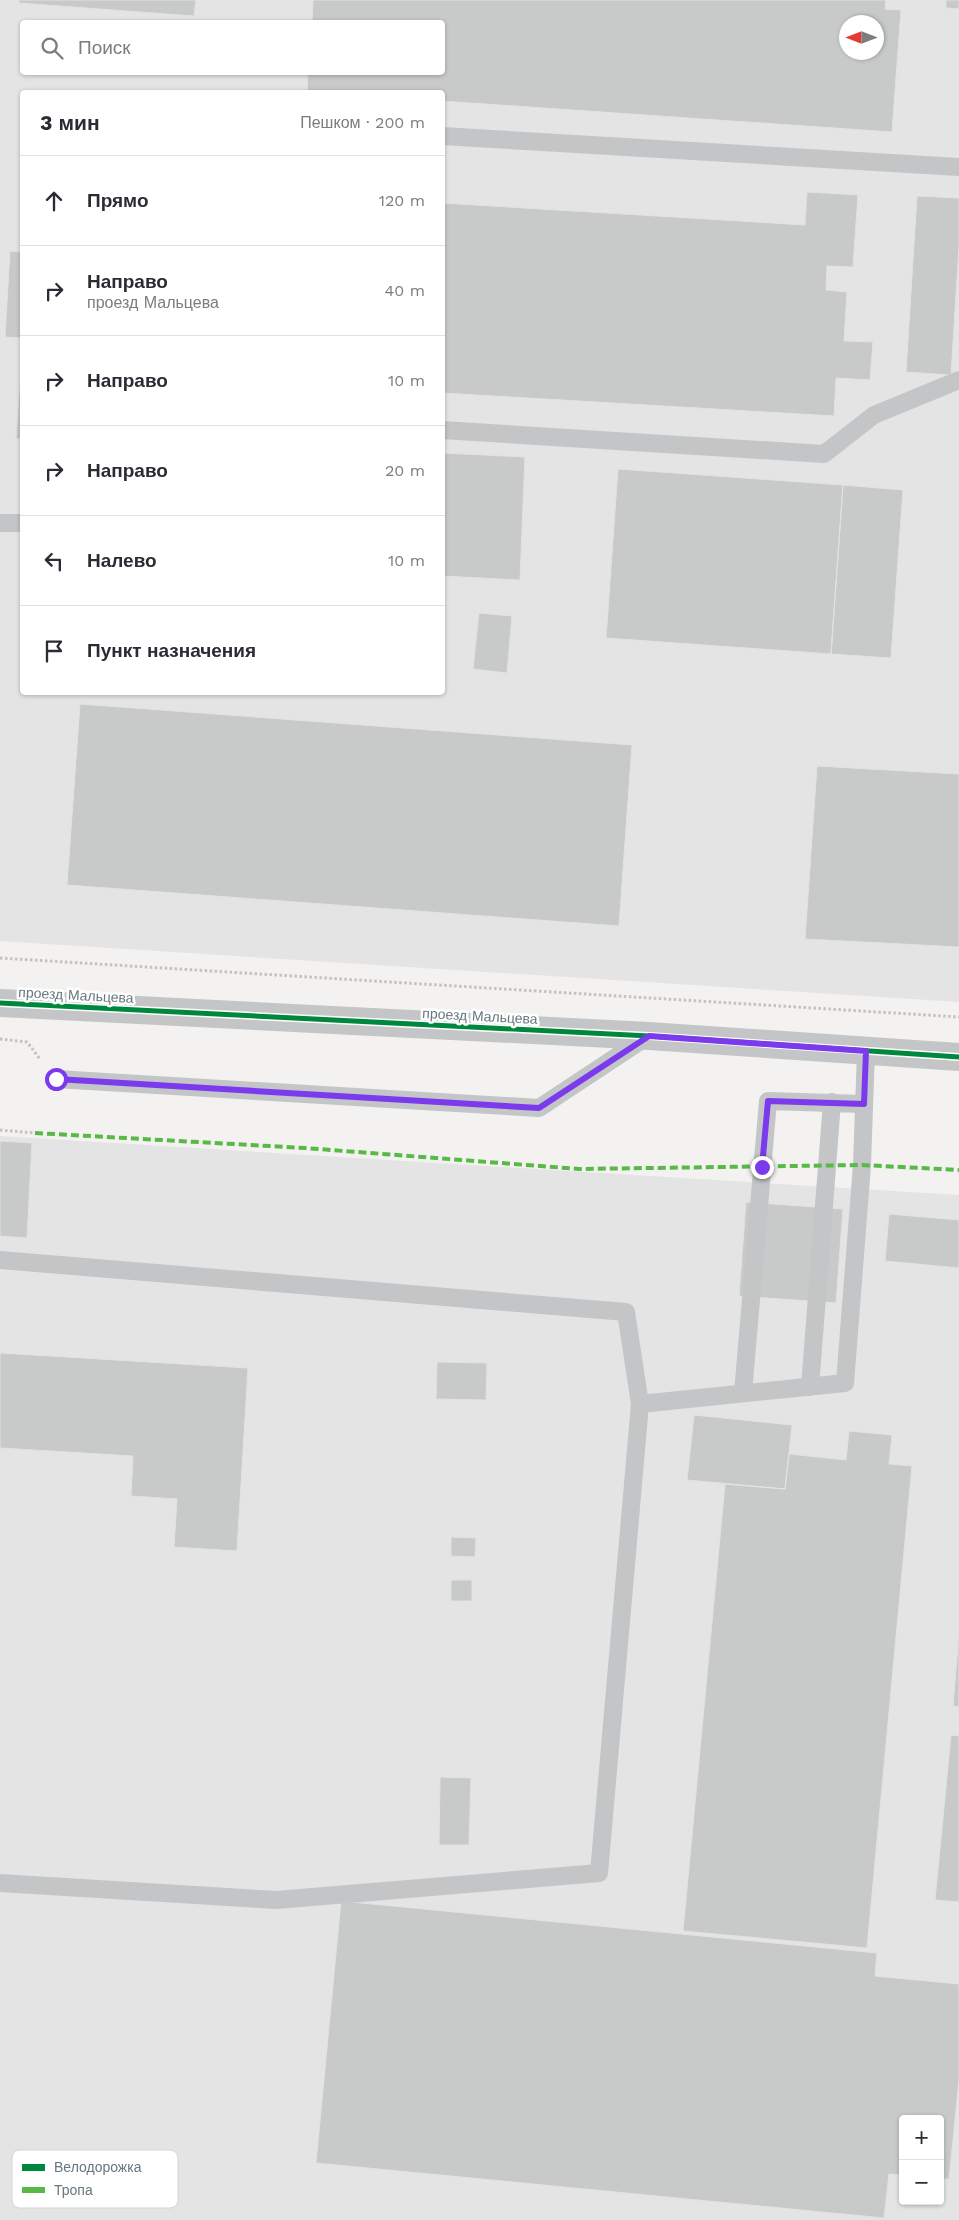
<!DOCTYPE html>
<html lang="ru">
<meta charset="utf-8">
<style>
body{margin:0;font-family:"Work Sans",sans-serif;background:#f2f2f3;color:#2b2b33}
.controls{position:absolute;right:15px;bottom:15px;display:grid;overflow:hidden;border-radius:5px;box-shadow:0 1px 4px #0004}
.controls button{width:45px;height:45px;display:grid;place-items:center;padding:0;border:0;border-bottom:1px solid #e1e1e2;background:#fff;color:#2b2b33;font:25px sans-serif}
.compass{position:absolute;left:839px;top:15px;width:45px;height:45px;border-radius:50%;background:#fff;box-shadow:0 1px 4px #0004;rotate:270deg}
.stop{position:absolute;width:15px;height:15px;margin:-11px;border:4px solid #7c3aed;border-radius:50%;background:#fff}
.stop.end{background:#7c3aed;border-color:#fff;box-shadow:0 1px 5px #0008}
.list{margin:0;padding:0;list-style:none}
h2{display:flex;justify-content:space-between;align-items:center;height:65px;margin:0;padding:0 20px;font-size:21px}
h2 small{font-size:16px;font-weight:400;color:#7c7c81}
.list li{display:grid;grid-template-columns:32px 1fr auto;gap:15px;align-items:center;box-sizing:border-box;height:90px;padding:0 20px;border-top:1px solid #e1e1e2}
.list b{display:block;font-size:19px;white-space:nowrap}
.list p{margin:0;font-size:16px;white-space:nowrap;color:#7c7c81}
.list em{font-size:16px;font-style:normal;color:#7c7c81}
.icon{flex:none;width:28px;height:28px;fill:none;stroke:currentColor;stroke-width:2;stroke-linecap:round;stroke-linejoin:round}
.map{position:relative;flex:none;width:959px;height:2220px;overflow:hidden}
.search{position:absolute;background:#fff;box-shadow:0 1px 4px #0004;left:20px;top:20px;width:425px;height:55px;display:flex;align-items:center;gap:12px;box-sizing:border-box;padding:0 18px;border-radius:5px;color:#7c7c81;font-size:19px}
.panel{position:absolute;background:#fff;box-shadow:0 1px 4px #0004;left:20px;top:90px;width:425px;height:605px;border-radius:5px}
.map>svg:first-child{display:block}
.built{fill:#e3e4e3;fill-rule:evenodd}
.building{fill:#c8c9c9;stroke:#e2e2e1;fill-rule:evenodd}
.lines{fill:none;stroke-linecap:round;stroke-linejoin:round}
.path{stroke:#c2c2c3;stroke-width:3;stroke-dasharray:2.5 2.5;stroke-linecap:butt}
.service{stroke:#c3c5c6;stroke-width:18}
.minor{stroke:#c3c5c6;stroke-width:28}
.quiet{stroke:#58b947;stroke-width:4;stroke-dasharray:8 4;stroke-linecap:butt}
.cycleway-casing{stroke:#fff;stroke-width:8}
.cycleway{stroke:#00873e;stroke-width:5}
.route{stroke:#7c3aed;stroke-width:6}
.labels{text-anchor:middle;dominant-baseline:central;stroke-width:5;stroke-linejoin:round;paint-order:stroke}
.street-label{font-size:14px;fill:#66777d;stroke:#fff}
.key{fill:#fff;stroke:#d1d6d8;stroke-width:1}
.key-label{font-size:14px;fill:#66777d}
</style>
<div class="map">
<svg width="959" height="2220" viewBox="0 0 959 2220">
<rect width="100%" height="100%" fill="#f3f2f1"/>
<!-- built -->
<path class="built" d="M0 0H959V1002L0 941ZM22 22H442V72H22ZM846 22H876V52H846ZM22 92H442V692H22Z
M0 1136 959 1195V2220H0ZM903 2119H940V2201H903Z"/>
<!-- building -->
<path class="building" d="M19 0H196L194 16 19 3Z
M313 0H886L885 9 901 10 892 132 442 101V92L307 91 308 72H442V22H312ZM846 22H876V52H846Z
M946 0H959V9L946 8Z
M807 192 858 195 853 267 827 266 826 290 847 292 844 341 873 342 870 380 836 378 834 416 442 393V203L805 225Z
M917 196 959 198V248L951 375 906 372Z
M10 251 22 252V338L5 337Z
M22 348V439H16Z
M442 453 525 457 520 580 442 576Z
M618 469 843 485 831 654 606 638Z
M843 485 903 490 891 658 831 654Z
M479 613 512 616 507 673 473 669Z
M80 704 632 745 619 926 67 885Z
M817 766 959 774V947L805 939Z
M0 1141 32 1143 27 1238 0 1236Z
M746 1202 843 1209 836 1303 739 1296Z
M889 1214 959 1220V1268L885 1261Z
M0 1353 248 1368 237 1551 174 1547 177 1499 131 1496 133 1456 0 1448Z
M437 1362 487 1363 486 1400 436 1399Z
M694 1415 792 1425 785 1489 687 1480Z
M849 1431 892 1435 889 1464 912 1466 867 1948 683 1931 725 1484 785 1489 789 1454 846 1460Z
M451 1537 476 1538 475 1557 451 1556Z
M451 1580H472V1601H451Z
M959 1632V1707L953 1706Z
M951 1735 959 1736V1902L935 1900Z
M440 1777 471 1778 469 1845H439Z
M341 1901 877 1953 875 1976 959 1984V2080L949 2179H940V2119H903V2175L889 2174 884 2218 316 2163Z"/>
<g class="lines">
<!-- path -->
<path class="path" d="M0 958 959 1017
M0 1039 27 1042 40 1059
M0 1130 35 1133"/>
<!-- service -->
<path class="service" d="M442 136 959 167
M442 430 824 454 874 415 959 380
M0 523H22
M56 1079 539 1108 648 1036
M0 1260 626 1312 640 1404
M810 1387 832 1102
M743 1393 768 1101 864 1104
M0 1883 276 1900 599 1873 640 1404 845 1383 862 1165 866 1051"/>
<!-- minor -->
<path class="minor" d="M0 1003 649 1036 959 1057"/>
<!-- quiet -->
<path class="quiet" d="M35 1133 305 1148 579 1169 862 1165 959 1170"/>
<defs>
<path id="cycleway" d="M0 1003 649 1036 959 1057"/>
</defs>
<!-- cycleway casing -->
<use href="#cycleway" class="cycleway-casing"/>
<!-- cycleway -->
<use href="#cycleway" class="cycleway"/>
</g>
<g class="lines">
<!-- route -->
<path class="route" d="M56 1079 539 1108 649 1036 866 1051 864 1104 768 1101 762 1167"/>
</g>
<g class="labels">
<!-- street labels -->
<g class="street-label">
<text transform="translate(76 995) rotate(3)">проезд Мальцева</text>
<text transform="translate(480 1016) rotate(3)">проезд Мальцева</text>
</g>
</g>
<!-- legend -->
<rect x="12" y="2150" width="166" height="58" rx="8" class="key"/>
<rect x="22" y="2164" width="23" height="7" fill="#00873e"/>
<rect x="22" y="2187" width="23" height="6" fill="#58b947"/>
<g class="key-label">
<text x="54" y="2172">Велодорожка</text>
<text x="54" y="2195">Тропа</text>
</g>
</svg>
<div class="controls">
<button>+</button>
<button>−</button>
</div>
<svg class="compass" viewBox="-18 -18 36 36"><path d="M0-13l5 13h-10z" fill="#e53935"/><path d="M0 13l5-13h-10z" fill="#7c7c81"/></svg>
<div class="stop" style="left:56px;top:1079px"></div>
<div class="stop end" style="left:762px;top:1167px"></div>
<div class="search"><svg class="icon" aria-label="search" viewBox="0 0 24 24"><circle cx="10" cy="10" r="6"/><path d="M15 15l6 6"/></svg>Поиск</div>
<section class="panel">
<h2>3 мин<small>Пешком · 200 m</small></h2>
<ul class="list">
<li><svg class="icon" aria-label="ahead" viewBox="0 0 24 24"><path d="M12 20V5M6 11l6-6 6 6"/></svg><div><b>Прямо</b></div><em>120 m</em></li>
<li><svg class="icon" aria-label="right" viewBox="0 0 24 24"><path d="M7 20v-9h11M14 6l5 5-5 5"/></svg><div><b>Направо</b><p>проезд Мальцева</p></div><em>40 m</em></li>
<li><svg class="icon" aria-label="right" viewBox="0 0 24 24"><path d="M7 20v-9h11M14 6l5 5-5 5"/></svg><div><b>Направо</b></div><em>10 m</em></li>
<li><svg class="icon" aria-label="right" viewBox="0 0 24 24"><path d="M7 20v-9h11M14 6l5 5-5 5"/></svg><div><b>Направо</b></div><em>20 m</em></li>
<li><svg class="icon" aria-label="left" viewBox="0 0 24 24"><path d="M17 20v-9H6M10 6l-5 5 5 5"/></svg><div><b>Налево</b></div><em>10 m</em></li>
<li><svg class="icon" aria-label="arrive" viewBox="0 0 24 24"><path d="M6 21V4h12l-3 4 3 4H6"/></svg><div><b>Пункт назначения</b></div></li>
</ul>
</section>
</div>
